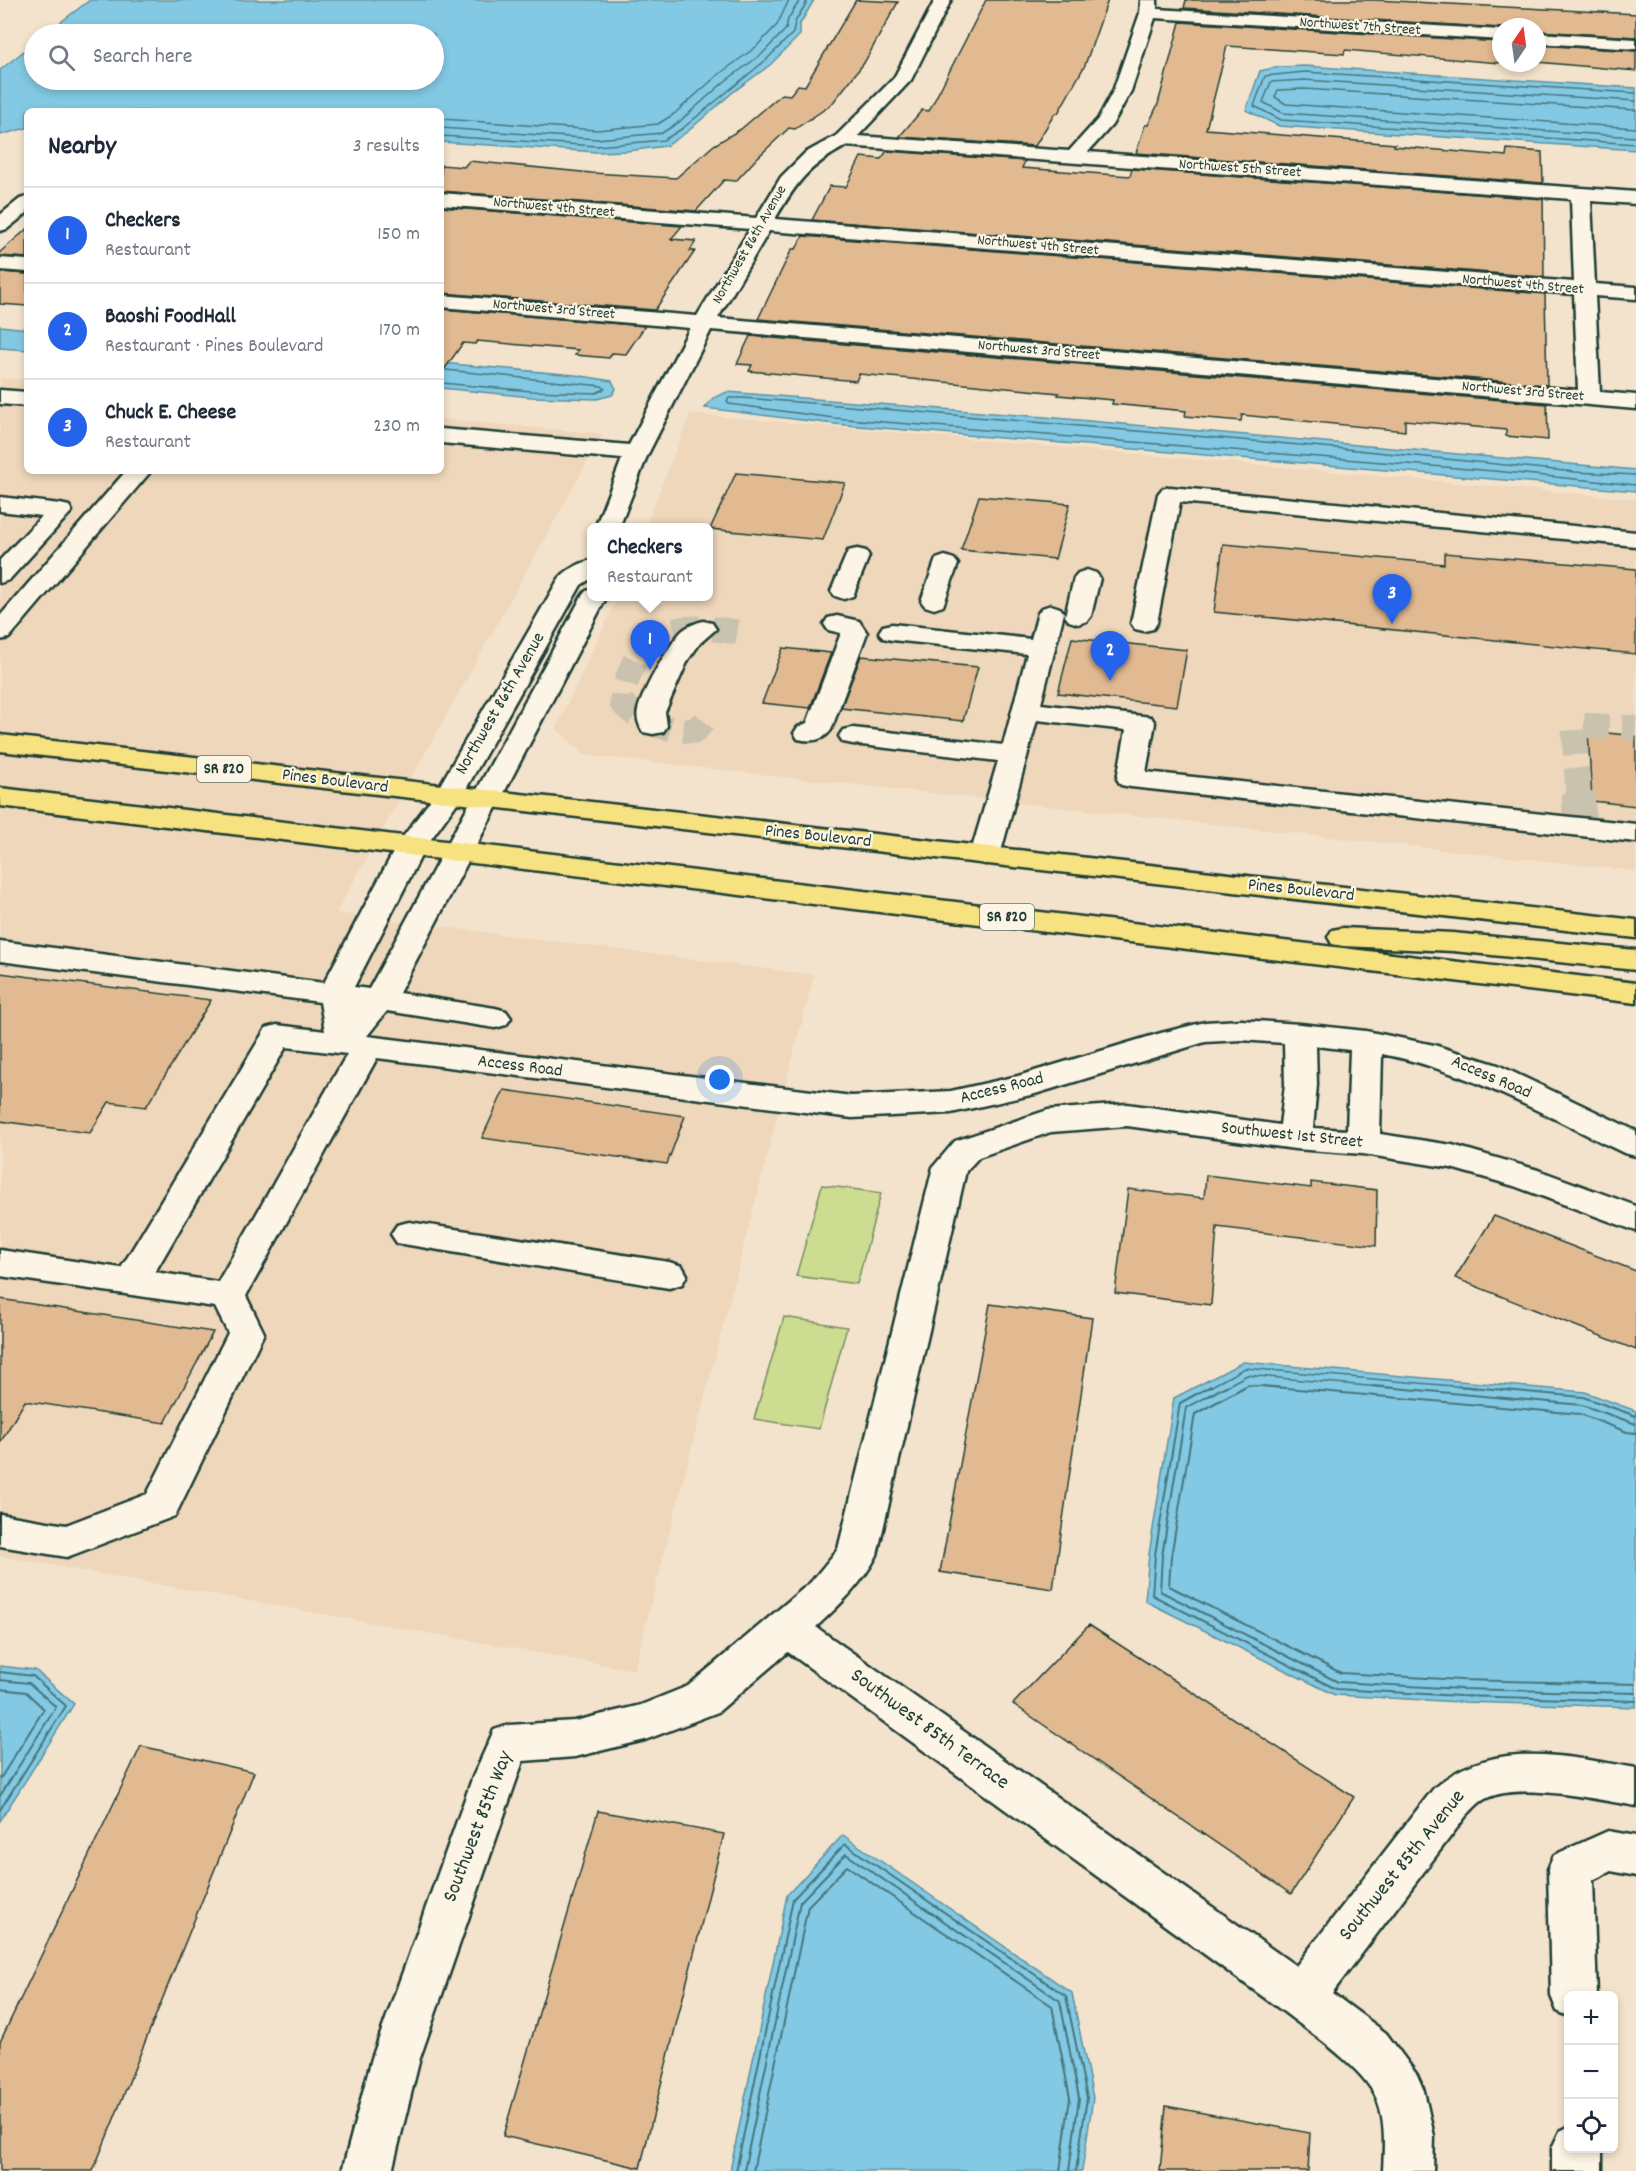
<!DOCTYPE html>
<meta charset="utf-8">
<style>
body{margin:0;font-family:Dekko,sans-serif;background:#f6f6f7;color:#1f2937}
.controls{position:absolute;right:18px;bottom:18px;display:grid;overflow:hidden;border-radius:9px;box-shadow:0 3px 9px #0003}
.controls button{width:54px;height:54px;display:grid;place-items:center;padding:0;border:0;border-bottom:2px solid #e0e1e3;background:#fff;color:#1f2937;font:30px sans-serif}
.compass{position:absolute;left:1492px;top:18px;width:54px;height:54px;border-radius:50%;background:#fff;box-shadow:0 3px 9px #0003;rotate:13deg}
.you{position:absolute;left:720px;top:1080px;width:21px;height:21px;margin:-15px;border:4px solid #fff;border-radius:50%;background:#1a73e8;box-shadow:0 0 0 9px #1a73e833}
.badge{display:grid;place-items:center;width:39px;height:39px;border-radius:50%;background:#2563eb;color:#fff;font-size:20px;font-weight:700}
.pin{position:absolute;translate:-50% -50px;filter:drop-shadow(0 2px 3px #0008)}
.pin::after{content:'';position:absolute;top:32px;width:21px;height:18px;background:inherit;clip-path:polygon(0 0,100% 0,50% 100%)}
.popup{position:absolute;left:587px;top:523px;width:126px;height:78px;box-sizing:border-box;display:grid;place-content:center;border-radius:9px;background:#fff;filter:drop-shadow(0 2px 4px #0005);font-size:20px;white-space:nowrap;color:#747a83}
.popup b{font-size:22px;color:#1f2937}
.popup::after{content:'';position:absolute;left:50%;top:100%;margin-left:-12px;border:12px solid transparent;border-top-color:#fff}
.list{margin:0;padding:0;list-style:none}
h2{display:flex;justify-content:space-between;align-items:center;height:78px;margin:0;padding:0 24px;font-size:26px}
h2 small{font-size:20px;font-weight:400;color:#747a83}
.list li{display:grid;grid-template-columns:39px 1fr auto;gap:18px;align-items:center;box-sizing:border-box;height:96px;padding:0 24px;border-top:2px solid #e0e1e3}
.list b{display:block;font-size:22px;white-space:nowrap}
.list p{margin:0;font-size:20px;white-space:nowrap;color:#747a83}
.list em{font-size:20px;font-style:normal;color:#747a83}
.icon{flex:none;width:33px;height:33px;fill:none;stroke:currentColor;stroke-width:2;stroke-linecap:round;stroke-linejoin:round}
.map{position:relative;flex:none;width:1636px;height:2171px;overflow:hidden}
.search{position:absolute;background:#fff;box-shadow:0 3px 9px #0003;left:24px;top:24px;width:420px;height:66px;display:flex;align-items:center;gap:15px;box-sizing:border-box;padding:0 21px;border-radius:33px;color:#747a83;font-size:22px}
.panel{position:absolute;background:#fff;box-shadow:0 3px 9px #0003;left:24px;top:108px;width:420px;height:366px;border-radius:9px}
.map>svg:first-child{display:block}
.built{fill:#eed7bb}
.green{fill:#ccdc90;stroke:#768c62;stroke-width:1.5}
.water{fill:#83c9e4;stroke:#5b919e;stroke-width:1.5}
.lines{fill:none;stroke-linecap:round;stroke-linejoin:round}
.shore-far1{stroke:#47757a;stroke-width:1.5}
.shore{stroke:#47757a;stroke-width:2}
.building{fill:#e1ba92;stroke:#1f3d34;stroke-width:1.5}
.minor-tunnel-far1{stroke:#c9c2ae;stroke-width:25;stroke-dasharray:25 13;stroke-linecap:butt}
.minor-tunnel{stroke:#c9c2ae;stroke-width:33;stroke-dasharray:33 16;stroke-linecap:butt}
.minor-casing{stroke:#1f3d34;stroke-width:5}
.highway-casing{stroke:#1f3d34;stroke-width:5}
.minor{fill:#fcf5e5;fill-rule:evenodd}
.highway{fill:#f7e281;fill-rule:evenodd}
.labels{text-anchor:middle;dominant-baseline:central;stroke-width:4.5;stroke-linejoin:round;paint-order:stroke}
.far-street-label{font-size:15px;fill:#1f3d34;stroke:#fcf5e5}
.shield{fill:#fcf5e5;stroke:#617469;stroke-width:1.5}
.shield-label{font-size:16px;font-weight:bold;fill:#1f3d34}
.street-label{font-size:18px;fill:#1f3d34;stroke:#fcf5e5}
.near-street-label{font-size:21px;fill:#1f3d34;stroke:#fcf5e5}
</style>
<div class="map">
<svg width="1636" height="2171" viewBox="0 0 1636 2171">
<rect width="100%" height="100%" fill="#f4e3cc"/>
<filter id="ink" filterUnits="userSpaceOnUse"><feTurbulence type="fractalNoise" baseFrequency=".0167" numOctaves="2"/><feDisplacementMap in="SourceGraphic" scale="12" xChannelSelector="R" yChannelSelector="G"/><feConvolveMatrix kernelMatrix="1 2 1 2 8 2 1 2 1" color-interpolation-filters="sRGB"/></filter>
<g filter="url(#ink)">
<!-- built -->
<path class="built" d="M0 378 27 380V471H441V419L603 434 336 913 814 975 634 1670 0 1556Z
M690 414 1636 499V871L585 755 556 728 618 597 708 596V528L645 527Z"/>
<!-- green -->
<path class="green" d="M822 1185 881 1193 857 1284 796 1276Z
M784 1317 847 1327 819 1429 754 1419Z"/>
<!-- water -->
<path class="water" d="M90 0H814L800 24V35L770 65 732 93 687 132 666 146 627 151 597 152 441 142V111H27V128L0 135V70L34 43V80H434V34H45Z
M1305 66 1636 88V150L1279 126 1246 110 1260 71 1279 67Z
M0 326 27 329V350L0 348Z
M441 363 575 375 612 381 616 389 612 395 597 399 531 397 441 388Z
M727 392 1045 417 1636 470V491L834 424 705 408 713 398Z
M1243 1362 1585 1392 1636 1411V1707L1460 1702 1335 1695 1145 1601 1149 1554 1174 1398Z
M0 1666 35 1670 74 1704 0 1821Z
M843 1835 1072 1993 1093 2098 1082 2171H730L787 1895Z"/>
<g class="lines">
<!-- shore-far1 -->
<path class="shore-far1" d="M1636 93 1305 72 1265 76 1254 106 1281 120 1636 144
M1636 101 1304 80 1271 82 1263 102 1283 113 1636 137
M1636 110 1304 89 1278 90 1275 97 1286 104 1636 128
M441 119 597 130 658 124 674 114 718 75 756 47 777 25 789 0
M441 128 597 139 662 133 679 122 724 82 762 54 786 29 788 19 800 0
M441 136 597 146 664 140 683 128 766 60 793 33 795 22 808 0
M441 383 531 391 596 393 605 389 602 386 446 370
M1636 475 1575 472 1346 449 825 404 742 398H729L727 401 729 404 834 418 1494 471 1636 485
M1208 1388 1245 1368 1476 1388
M1223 1388 1247 1375 1390 1388
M1243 1388 1248 1385 1280 1388"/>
<!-- shore -->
<path class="shore" d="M1211 1386 1180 1403 1155 1555 1152 1595 1336 1689 1460 1696 1636 1701
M1226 1386 1186 1408 1162 1556 1160 1591 1338 1682 1461 1689 1636 1693
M1246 1386 1195 1414 1171 1557 1169 1586 1341 1673 1461 1680 1636 1684
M1263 1386 1580 1414 1627 1432 1636 1433
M1373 1386 1582 1405 1636 1424
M1459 1386 1583 1397 1636 1416
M0 1672 33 1676 66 1706 0 1810
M0 1680 29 1683 56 1707 0 1796
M0 1689 26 1692 44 1709 0 1779
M736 2171 793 1899 845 1844 1066 1996 1087 2098 1076 2171
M744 2171 800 1902 846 1854 1060 2001 1079 2098 1069 2171
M753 2171 808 1906 847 1866 1052 2006 1070 2098 1060 2171"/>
</g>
<!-- building -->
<path class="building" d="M856 0 898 2 864 63 831 105 795 129 789 128 757 158 736 181 724 180 696 211 441 191V165L464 167 469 161 592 173 676 178 714 145 741 129 782 94 790 95 798 85 805 86Z
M986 0H1108L1085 65 1058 113H1055L1035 146 899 137 922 110 929 111Z
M1186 0H1376L1636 14V37L1537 31V27L1501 28 1184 8Z
M1180 22 1501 42 1499 63 1345 50 1344 54 1227 46 1206 129 1395 144 1394 146 1506 156 1507 149 1542 152 1543 183 1136 153 1145 125H1148L1158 104Z
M1537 45 1636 51V71L1537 62Z
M887 151 1025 161 1022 168 1130 176 1132 169 1543 199 1544 277 812 220 830 186 846 187 861 157 881 159Z
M441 207 682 226 671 239 696 241 690 251H695L655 310 441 293Z
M27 229V258L0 256V252Z
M803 236 1545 294 1547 385 758 319 792 249H796Z
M0 272 27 274V306L0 304Z
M441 309 645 326 626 354 612 353 609 358 575 355 578 350 477 341 475 344 463 343 441 374Z
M750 336 1547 404 1548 440 1506 436V430L1405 420V431L1242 415 1241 421 1185 416 1186 411 1112 404 1113 400 1058 395 1059 393 859 374 856 381 749 371 752 365 737 364Z
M736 473 845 483 823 540 710 529Z
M979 496 1070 504 1055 559 961 550Z
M1223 544 1444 564V553L1636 569V654L1214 612Z
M1072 638 1187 650 1177 706 1058 693Z
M783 648 831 653 810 708 762 703Z
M861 656 978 667 963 721 841 708Z
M1588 731 1636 736V806L1592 801Z
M0 973 211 1000 146 1107 109 1102 90 1133 0 1121Z
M504 1090 685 1116 667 1164 482 1138Z
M1206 1175 1311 1188V1182L1377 1190 1376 1246 1217 1227 1211 1305 1115 1293 1128 1189 1204 1198Z
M1494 1216 1636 1271V1350L1455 1278Z
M0 1299 213 1332 165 1423 25 1401 0 1443Z
M990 1304 1092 1318 1053 1589 940 1572Z
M1089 1625 1354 1797 1291 1894 1013 1704Z
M141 1746 254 1772 93 2171H0V2042Z
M598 1811 724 1834 640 2168 503 2136Z
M1166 2106 1310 2133 1308 2171H1160Z"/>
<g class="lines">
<!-- minor-tunnel-far1 -->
<path class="minor-tunnel-far1" d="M704 721 695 731C666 730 642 724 622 703 623 688 628 676 634 663 656 618 702 627 743 633
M1578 793 1574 730 1577 725 1636 728"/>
<!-- minor-tunnel -->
<path class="minor-tunnel" d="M1578 792 1580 827"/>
<defs>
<path id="minor" d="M935 0H951L911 80 858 136 1069 151 1098 119 1113 91 1140 13 1141 0H1157V9L1501 30V40L1155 18 1131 91 1112 125 1088 152 1636 192V204L1591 201 1595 284 1636 287V299L1595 296 1600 392 1636 395V409L711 330 647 456 619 528H595L622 459 441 443V429L629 445 690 328 441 307V295L697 316 750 229 441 205V193L756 218 781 177 805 153 836 136 894 78ZM846 146 1571 199 1574 282 775 219C797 182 807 167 846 146ZM769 231 1574 294 1578 390 718 318Z
M1537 33 1636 39V49L1537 43Z
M27 197V213L7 229 0 231V215L20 199Z
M0 258 27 260V272L0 270Z
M0 390 27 392V406L0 404Z
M126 471H151L9 638 0 640V616Z
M1170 487 1636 532V546L1180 502 1157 623 1153 629 1144 631 1135 629 1131 623 1158 494 1162 489Z
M0 497 60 504 69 506 72 511 9 580 0 583V560L42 516 0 511Z
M857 549 866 551 869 556 853 596 844 599 835 596 831 591 848 551Z
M945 556 954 559 958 564 943 606 934 609 925 606 921 601 936 559Z
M592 560V578L581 585 462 796 426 846 354 987 369 989 582 596 586 591 592 589V596H607L399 993 495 1008 506 1011 511 1018 506 1025 495 1028 387 1011 367 1036 852 1096 951 1091 1018 1076 1161 1033 1205 1022 1241 1020 1300 1024 1366 1031 1434 1045 1498 1065 1636 1131V1156L1624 1153C1545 1115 1469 1071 1382 1054L1380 1134 1452 1145 1538 1170 1636 1206V1231L1514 1186 1451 1168 1363 1154 1295 1149 1127 1126 1051 1132 979 1157 966 1171 877 1555C863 1583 839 1606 816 1627L1296 1966 1434 1788C1492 1737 1567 1757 1636 1768V1806C1599 1800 1522 1782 1487 1798 1479 1801 1472 1810 1466 1816L1332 1993 1386 2033 1417 2075 1424 2091 1434 2136 1433 2171H1383C1384 2148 1386 2124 1378 2102 1367 2070 1311 2033 1284 2012L788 1652 718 1712 645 1740 575 1757 523 1761 420 2058 392 2171H342L372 2058 472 1779 494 1730 509 1725 575 1721 641 1705 688 1686 811 1582 838 1549 933 1167 955 1141 1048 1110 1127 1104 1280 1125 1285 1085 1284 1043 1241 1040 1205 1042 1035 1094 951 1113 852 1118 377 1058 246 1296 264 1333 175 1516 67 1557 0 1546V1514L66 1525 147 1494 228 1333 215 1307 0 1276V1250L121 1268 266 1028 277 1025 325 1031 320 1002 0 961V941L324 983 397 845 435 794 558 580C565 570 580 563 592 560ZM1316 1046 1350 1050 1347 1130 1313 1128 1317 1085ZM286 1047 347 1054 218 1282 155 1272Z
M1087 570 1096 573 1100 578 1091 616 1087 621 1078 624 1069 621 1065 616 1074 578 1078 573Z
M1051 605 1060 608 1064 613 1041 704 1151 717 1155 723 1146 772 1636 824V842L1131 787 1121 785 1117 779 1126 730 1037 720 1000 855 995 861 985 864 975 861 970 855 998 761 853 744 843 742 839 736 843 730 853 728 1003 745 1027 654 892 640 883 638 879 632 883 626 892 624 1031 639 1038 613 1042 608Z
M837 616 859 621 867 633 831 730C823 741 810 742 798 739L794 733 798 727 807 723 841 633 828 630 824 624 828 618Z
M703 621 712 623 716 629 700 643 688 660 665 712 667 726 663 732 653 734 643 732C639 726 636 717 638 710 642 692 669 644 682 631 688 626 695 623 703 621Z
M409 1222 669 1262 682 1266 687 1275 682 1284 669 1288 397 1243 391 1234 397 1225Z
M1608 1831 1636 1836V1876L1611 1871 1593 1880 1597 1996H1568V2016L1557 2011 1551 1996 1548 1869 1554 1855Z
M1568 2127V2148H1602V2171H1552V2148L1560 2131Z"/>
<path id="highway" d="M0 735 1636 920V938L0 751Z
M0 788 1636 983V1003L0 806Z
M1343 928 1453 933 1636 950V970L1453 951 1343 946 1332 944 1328 937 1332 930Z"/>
</defs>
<!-- minor casing -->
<use href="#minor" class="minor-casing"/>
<!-- highway casing -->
<use href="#highway" class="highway-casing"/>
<!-- minor -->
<use href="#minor" class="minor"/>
<!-- highway -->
<use href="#highway" class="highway"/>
</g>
</g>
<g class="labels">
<!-- far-street labels -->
<g class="far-street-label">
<text transform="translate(1360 27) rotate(4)">Northwest 7th Street</text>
<text transform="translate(1240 169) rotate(4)">Northwest 5th Street</text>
<text transform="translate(554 208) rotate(5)">Northwest 4th Street</text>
<text transform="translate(750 245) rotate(-60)">Northwest 86th Avenue</text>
<text transform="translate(1038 246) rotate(5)">Northwest 4th Street</text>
<text transform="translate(1523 285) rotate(5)">Northwest 4th Street</text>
<text transform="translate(554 310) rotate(5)">Northwest 3rd Street</text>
<text transform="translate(1039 351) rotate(5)">Northwest 3rd Street</text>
<text transform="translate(1523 392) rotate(5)">Northwest 3rd Street</text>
</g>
<!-- shield labels -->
<g class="shield">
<rect x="197" y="756" width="54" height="26" rx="4.5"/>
<rect x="980" y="904" width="54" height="26" rx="4.5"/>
</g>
<g class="shield-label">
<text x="224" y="769">SR 820</text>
<text x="1007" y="917">SR 820</text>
</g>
<!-- street labels -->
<g class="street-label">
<text transform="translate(501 704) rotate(-60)">Northwest 86th Avenue</text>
<text transform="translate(335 782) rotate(7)">Pines Boulevard</text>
<text transform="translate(818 837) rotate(6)">Pines Boulevard</text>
<text transform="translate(1301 891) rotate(6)">Pines Boulevard</text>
<text transform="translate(520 1067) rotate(7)">Access Road</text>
<text transform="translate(1491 1078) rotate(23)">Access Road</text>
<text transform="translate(1002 1089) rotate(-14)">Access Road</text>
<text transform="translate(1292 1136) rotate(6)">Southwest 1st Street</text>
</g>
<!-- near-street labels -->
<g class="near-street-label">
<text transform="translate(929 1730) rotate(36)">Southwest 85th Terrace</text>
<text transform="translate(479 1827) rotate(-69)">Southwest 85th Way</text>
<text transform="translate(1403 1866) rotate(-51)">Southwest 85th Avenue</text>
</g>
</g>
</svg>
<div class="controls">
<button>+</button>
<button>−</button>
<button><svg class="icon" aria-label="locate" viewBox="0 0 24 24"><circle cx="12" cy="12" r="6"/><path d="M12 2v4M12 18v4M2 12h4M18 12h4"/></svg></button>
</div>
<svg class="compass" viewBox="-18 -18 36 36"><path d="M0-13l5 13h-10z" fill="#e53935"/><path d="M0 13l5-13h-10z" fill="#747a83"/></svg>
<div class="you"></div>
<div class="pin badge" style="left:650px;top:670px">1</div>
<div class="popup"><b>Checkers</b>Restaurant</div>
<div class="pin badge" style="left:1110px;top:681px">2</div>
<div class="pin badge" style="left:1392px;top:624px">3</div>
<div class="search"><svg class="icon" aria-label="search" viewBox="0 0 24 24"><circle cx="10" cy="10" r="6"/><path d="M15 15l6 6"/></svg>Search here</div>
<section class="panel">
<h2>Nearby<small>3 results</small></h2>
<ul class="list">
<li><span class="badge">1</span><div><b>Checkers</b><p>Restaurant</p></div><em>150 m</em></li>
<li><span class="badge">2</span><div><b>Baoshi FoodHall</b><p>Restaurant · Pines Boulevard</p></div><em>170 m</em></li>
<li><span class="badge">3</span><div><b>Chuck E. Cheese</b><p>Restaurant</p></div><em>230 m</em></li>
</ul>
</section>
</div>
